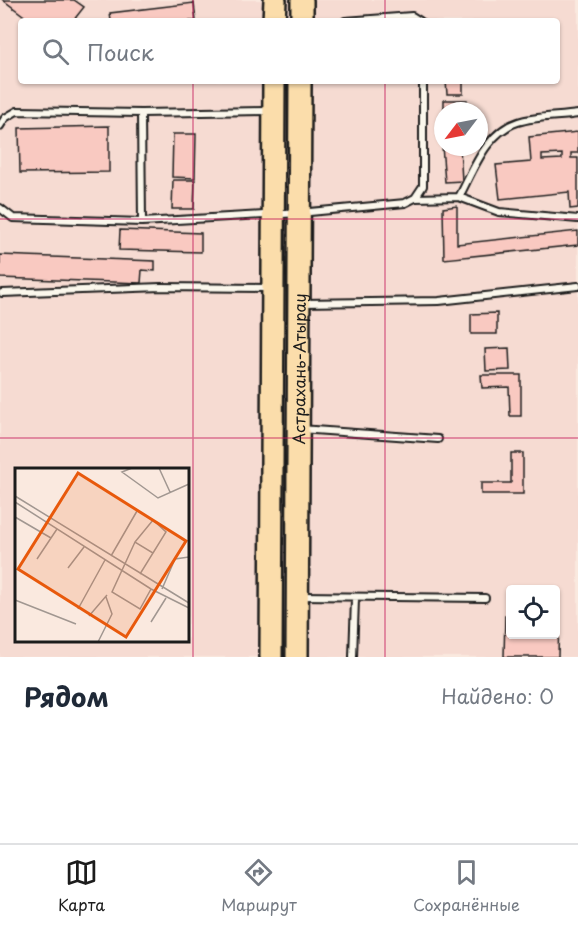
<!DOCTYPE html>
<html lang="ru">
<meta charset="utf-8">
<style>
body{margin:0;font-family:"Playpen Sans",sans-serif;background:#f6f6f7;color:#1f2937}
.controls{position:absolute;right:18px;bottom:18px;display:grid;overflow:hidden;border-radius:6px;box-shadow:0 2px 4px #0004}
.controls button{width:54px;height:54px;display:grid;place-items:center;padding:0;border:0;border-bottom:2px solid #e0e1e3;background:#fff;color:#1f2937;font:30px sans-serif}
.compass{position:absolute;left:434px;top:102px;width:54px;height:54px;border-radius:50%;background:#fff;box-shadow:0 2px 4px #0004;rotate:238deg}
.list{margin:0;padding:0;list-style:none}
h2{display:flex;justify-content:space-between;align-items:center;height:78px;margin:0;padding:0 24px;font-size:26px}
h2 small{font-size:20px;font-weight:400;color:#747a83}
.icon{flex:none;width:33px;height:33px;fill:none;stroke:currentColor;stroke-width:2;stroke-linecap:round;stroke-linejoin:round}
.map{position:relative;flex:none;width:578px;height:657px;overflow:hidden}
.search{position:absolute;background:#fff;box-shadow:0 2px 4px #0004;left:18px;right:18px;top:18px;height:66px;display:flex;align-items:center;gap:15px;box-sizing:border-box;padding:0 21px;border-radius:6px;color:#747a83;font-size:22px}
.sheet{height:186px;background:#fff}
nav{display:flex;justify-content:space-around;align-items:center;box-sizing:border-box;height:84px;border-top:2px solid #e0e1e3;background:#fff;font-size:16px;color:#747a83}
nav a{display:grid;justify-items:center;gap:3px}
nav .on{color:#1c1c1c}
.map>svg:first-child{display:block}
.built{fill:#f6dbd2;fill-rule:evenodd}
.building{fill:#f9c9c1;stroke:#1c1c1c;stroke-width:1.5;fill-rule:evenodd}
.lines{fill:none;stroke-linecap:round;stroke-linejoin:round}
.lane-casing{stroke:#1c1c1c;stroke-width:10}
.highway-casing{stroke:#1c1c1c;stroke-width:26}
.lane{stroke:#fbf7ec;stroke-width:6}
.highway{stroke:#fbddab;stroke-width:21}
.grid{fill:none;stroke:#c2185b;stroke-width:1.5;stroke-opacity:0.55}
.labels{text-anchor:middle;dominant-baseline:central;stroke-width:6;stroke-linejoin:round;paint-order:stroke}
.street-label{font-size:16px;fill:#1c1c1c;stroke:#fbf7ec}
.inset-road{fill:none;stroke:#a19791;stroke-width:1.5}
.view{fill:#e8590c;fill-opacity:0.15;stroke:#e8590c;stroke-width:3}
.inset-edge{fill:none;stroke:#1c1c1c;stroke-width:3}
</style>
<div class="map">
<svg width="578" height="657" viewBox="0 0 578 657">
<rect width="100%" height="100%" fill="#fae9df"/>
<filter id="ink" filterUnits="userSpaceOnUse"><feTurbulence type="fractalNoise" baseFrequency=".0167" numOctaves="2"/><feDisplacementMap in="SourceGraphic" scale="12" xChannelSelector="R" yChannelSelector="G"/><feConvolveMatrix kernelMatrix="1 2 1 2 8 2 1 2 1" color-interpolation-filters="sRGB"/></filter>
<g filter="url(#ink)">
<!-- built -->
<path class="built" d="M0 0H578V657H0ZM21 21H557V81H21ZM443 111H479V147H443ZM16 470H188V640H16ZM510 590H556V634H510Z"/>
<!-- building -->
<path class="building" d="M3 0H74L84 7 73 21H31Z
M194 3 196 21H111L110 13Z
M446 81H463V94H447Z
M444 100H467V111H444Z
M109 126V172L20 173 19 128Z
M578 132V153H571V158H578V208L570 209 569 192 500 199 496 165 531 162 529 137ZM562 154V159L542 160V155Z
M173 134H196L195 178 172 177Z
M442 146 460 147 462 181 445 182Z
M173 180H195L194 209H172Z
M457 206V244L578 231V245L444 259 443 208Z
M120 230 201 233V252L119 250Z
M0 255 155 261V271L142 270 141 283 0 278Z
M497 313V334H471V314Z
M509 348 510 370 486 371 485 349Z
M481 375H521V416H510L509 387 482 388Z
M511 453H523V494H481V483H511Z
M505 616H510V634H556V617H559L558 657H504Z"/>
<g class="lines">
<defs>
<path id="lane" d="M345 21 412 16 420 21
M270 111 141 113 142 222 299 213 405 203 415 198 423 186V81
M0 126 5 118 17 111 141 113
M459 197C473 171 486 132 518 122 536 116 559 117 578 114
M415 198 459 197 499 212 578 219
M0 208 13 218 142 222
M2 293 161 287 268 288
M302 303 439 301 578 286
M300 429 438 439
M301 596 485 598
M353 657 355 599"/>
<g id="highway">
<path d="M302 0V21"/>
<path d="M274 21 275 0"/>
<path d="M271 657 274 81"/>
<path id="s1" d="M297 657 300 81"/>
</g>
</defs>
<!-- lane casing -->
<use href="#lane" class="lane-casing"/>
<!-- highway casing -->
<use href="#highway" class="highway-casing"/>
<!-- lane -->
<use href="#lane" class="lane"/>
<!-- highway -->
<use href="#highway" class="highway"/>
</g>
</g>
<!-- grid -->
<path class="grid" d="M193 0V21M385 0V21M193 81V657M385 81V657M0 219H578M0 438H578"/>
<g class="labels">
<!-- street labels -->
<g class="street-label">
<text stroke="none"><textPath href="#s1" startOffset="288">Астрахань-Атырау</textPath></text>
</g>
</g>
<!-- overview -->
<g transform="translate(15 468)">
<rect width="174" height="174" fill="#fae9df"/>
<path class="inset-road" d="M117 0 107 4 143 30 174 16M144 0 155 24M0 28 174 135M0 34 136 121 174 140M0 49 36 70M120 74 138 52 151 64 138 85M96 88 122 43M22 91 42 61M53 100 69 79M125 106 138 85 120 74 97 124 125 141 136 121M147 121 160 91 174 89M0 132 61 156M63 141 90 92M74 148 92 127M136 154 151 130M83 174 97 146 91 129"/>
<path class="view" d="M63 5 171 73 111 169 3 101Z"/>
<rect width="174" height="174" class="inset-edge"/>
</g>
</svg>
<div class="controls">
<button><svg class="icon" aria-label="locate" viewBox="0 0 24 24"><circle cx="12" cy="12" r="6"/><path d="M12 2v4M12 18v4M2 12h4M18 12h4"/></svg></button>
</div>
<svg class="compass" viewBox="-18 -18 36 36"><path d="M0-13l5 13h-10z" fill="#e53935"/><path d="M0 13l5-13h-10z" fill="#747a83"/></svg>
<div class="search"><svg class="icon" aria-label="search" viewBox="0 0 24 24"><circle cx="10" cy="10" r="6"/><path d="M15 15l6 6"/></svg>Поиск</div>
</div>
<section class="sheet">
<h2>Рядом<small>Найдено: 0</small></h2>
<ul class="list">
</ul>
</section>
<nav>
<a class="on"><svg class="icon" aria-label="map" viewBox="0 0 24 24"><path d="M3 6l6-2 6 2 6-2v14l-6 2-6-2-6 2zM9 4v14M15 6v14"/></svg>Карта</a>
<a><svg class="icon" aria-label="directions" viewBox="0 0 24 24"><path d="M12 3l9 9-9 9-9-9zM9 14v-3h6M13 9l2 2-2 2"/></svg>Маршрут</a>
<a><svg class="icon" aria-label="saved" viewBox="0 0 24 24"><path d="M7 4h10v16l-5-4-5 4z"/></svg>Сохранённые</a>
</nav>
